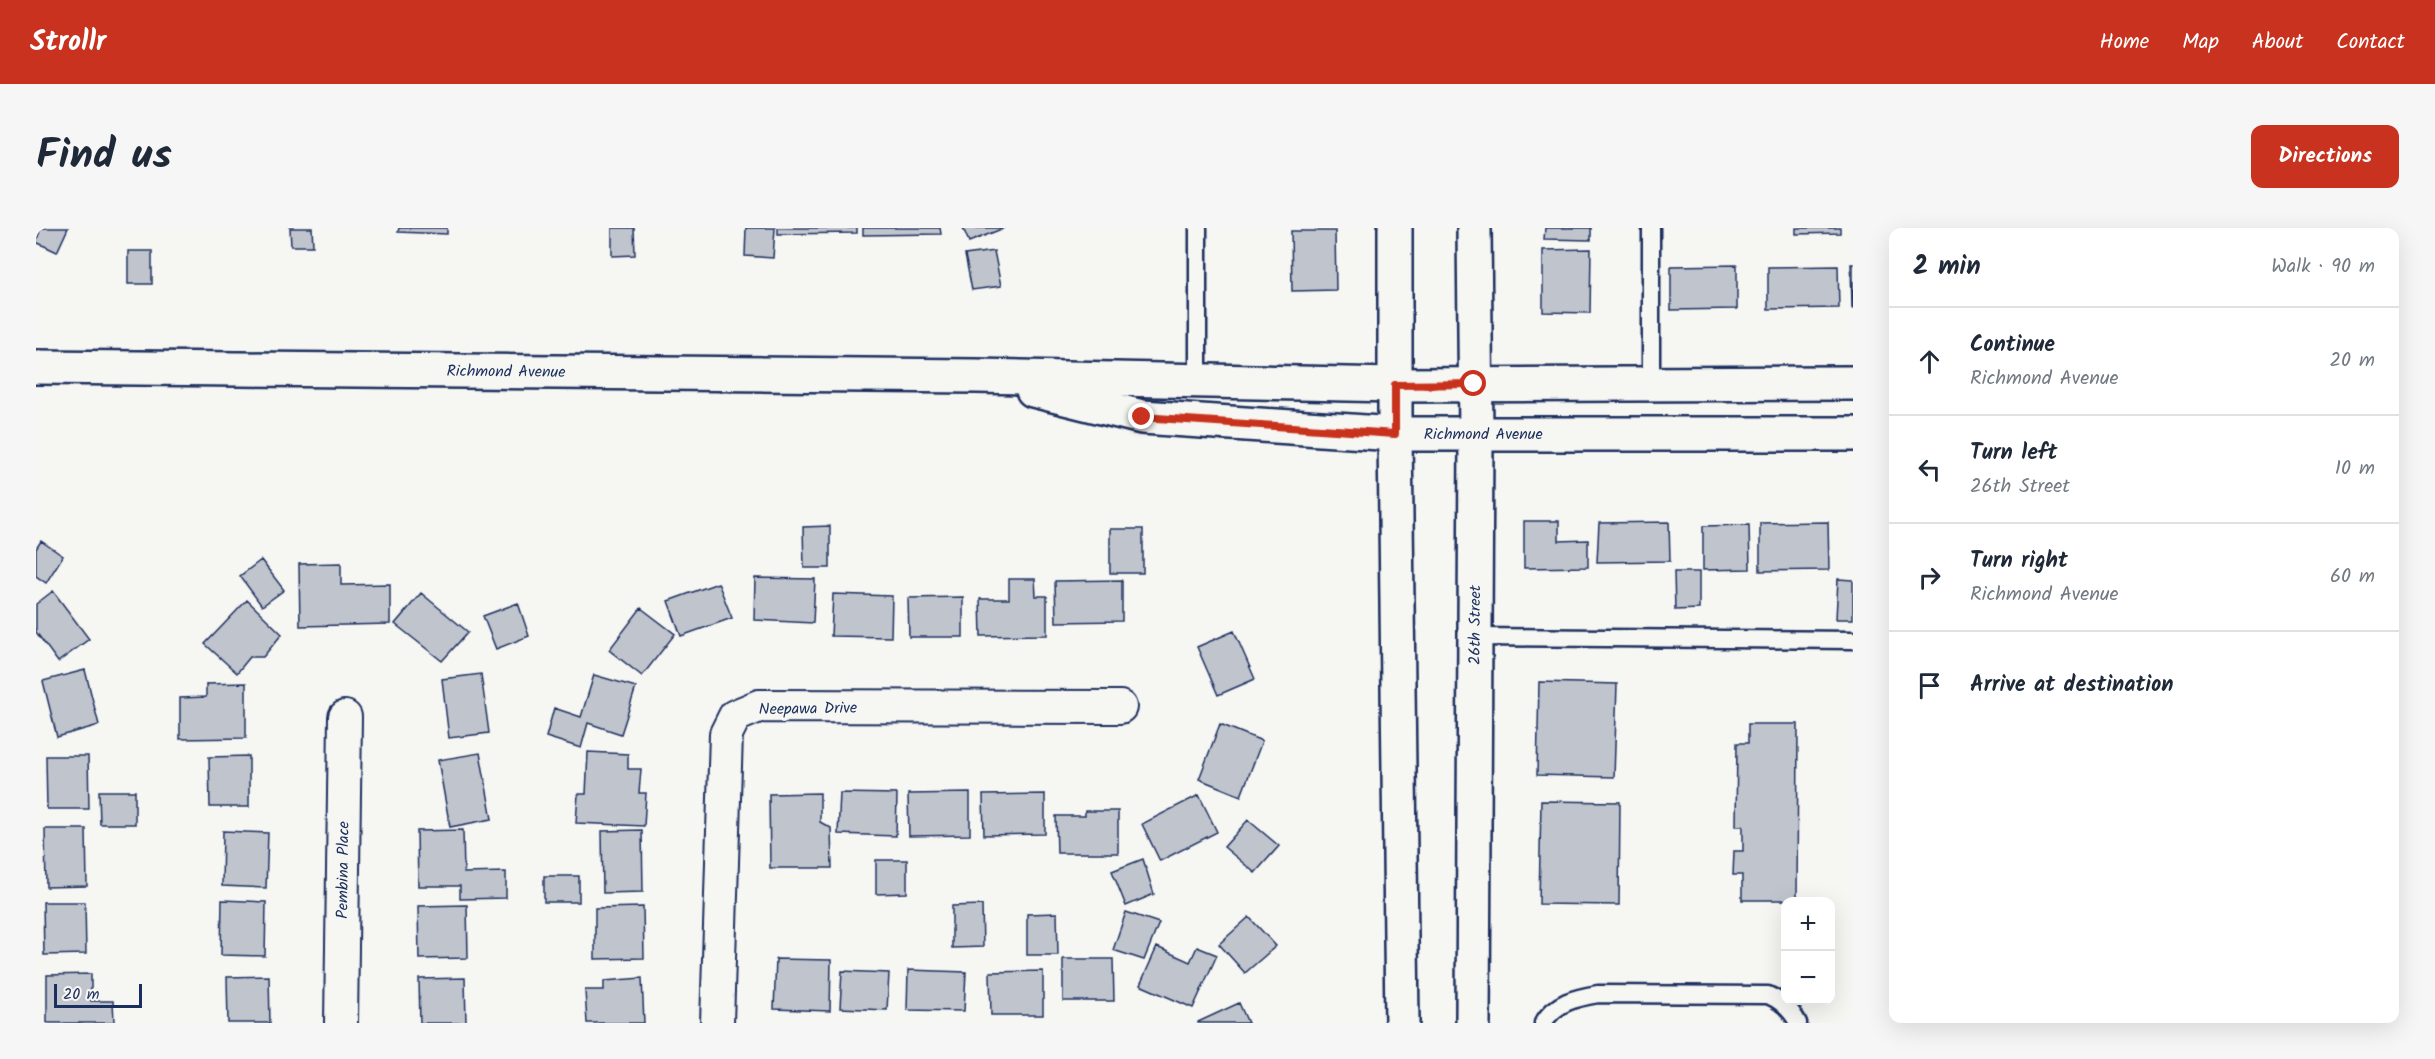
<!DOCTYPE html>
<meta charset="utf-8">
<style>
body{margin:0;font-family:Kalam,sans-serif;background:#f6f6f7;color:#1f2937}
.controls{position:absolute;right:18px;bottom:18px;display:grid;overflow:hidden;border-radius:12px;box-shadow:0 6px 24px #0002}
.controls button{width:54px;height:54px;display:grid;place-items:center;padding:0;border:0;border-bottom:2px solid #e0e1e3;background:#fff;color:#1f2937;font:30px sans-serif}
.scale{position:absolute;left:18px;bottom:15px;width:88px;box-sizing:border-box;padding-left:6px;border:3px solid #1b2f5e;border-top:0;font-size:16px;line-height:21px;white-space:nowrap;color:#1b2f5e;-webkit-text-stroke:4px #f6f6f2;paint-order:stroke}
.stop{position:absolute;width:18px;height:18px;margin:-14px;border:4px solid #c8321e;border-radius:50%;background:#fff}
.stop.end{background:#c8321e;border-color:#fff;box-shadow:0 2px 6px #0008}
.list{margin:0;padding:0;list-style:none}
h2{display:flex;justify-content:space-between;align-items:center;height:78px;margin:0;padding:0 24px;font-size:26px}
h2 small{font-size:20px;font-weight:400;color:#747a83}
.list li{display:grid;grid-template-columns:39px 1fr auto;gap:18px;align-items:center;box-sizing:border-box;height:108px;padding:0 24px;border-top:2px solid #e0e1e3}
.list b{display:block;font-size:22px;white-space:nowrap}
.list p{margin:0;font-size:20px;white-space:nowrap;color:#747a83}
.list em{font-size:20px;font-style:normal;color:#747a83}
.icon{flex:none;width:33px;height:33px;fill:none;stroke:currentColor;stroke-width:2;stroke-linecap:round;stroke-linejoin:round}
.map{position:relative;flex:none;width:1817px;height:795px;overflow:hidden;border-radius:12px}
header{display:flex;align-items:center;gap:36px;box-sizing:border-box;height:84px;padding:0 30px;background:#c8321e;color:#fff}
header strong{font-size:28px}
nav{display:flex;gap:33px;margin-inline-start:auto;font-size:21px}
.intro{display:flex;align-items:center;justify-content:space-between;box-sizing:border-box;height:144px;padding:0 36px}
h1{margin:0;font-size:42px}
.button{padding:15px 27px;border-radius:12px;background:#c8321e;color:#fff;font-size:21px;font-weight:700}
main{display:flex;gap:36px;padding:0 36px}
aside{flex:1;background:#fff;border-radius:12px;box-shadow:0 6px 24px #0002}
.map>svg:first-child{display:block}
.building{fill:#c0c4cd;stroke:#1b2f5e;stroke-width:1.5}
.lines{fill:none;stroke-linecap:round;stroke-linejoin:round}
.lane-casing{stroke:#1b2f5e;stroke-width:21}
.street-casing{stroke:#1b2f5e;stroke-width:36}
.secondary-casing{stroke:#1b2f5e;stroke-width:38}
.lane{stroke:#f6f6f2;stroke-width:16}
.street{stroke:#f6f6f2;stroke-width:32}
.secondary{stroke:#f6f6f2;stroke-width:33}
.route{stroke:#c8321e;stroke-width:8}
.labels{text-anchor:middle;dominant-baseline:central;stroke-width:6;stroke-linejoin:round;paint-order:stroke}
.street-label{font-size:16px;fill:#1b2f5e;stroke:#f6f6f2}
</style>
<header>
<strong>Strollr</strong>
<nav><a>Home</a><a>Map</a><a>About</a><a>Contact</a></nav>
</header>
<div class="intro"><h1>Find us</h1><a class="button">Directions</a></div>
<main>
<div class="map">
<svg width="1817" height="795" viewBox="0 0 1817 795">
<rect width="100%" height="100%" fill="#f6f6f2"/>
<filter id="ink" filterUnits="userSpaceOnUse"><feTurbulence type="fractalNoise" baseFrequency=".0167" numOctaves="2"/><feDisplacementMap in="SourceGraphic" scale="12" xChannelSelector="R" yChannelSelector="G"/><feConvolveMatrix kernelMatrix="1 2 1 2 8 2 1 2 1" color-interpolation-filters="sRGB"/></filter>
<g filter="url(#ink)">
<!-- building -->
<path class="building" d="M5 0H32L21 24 0 14Z
M254 0H276L277 18H255Z
M363 0H411V6L362 4Z
M576 0H598L599 27 576 28Z
M710 0H739L737 30 709 28Z
M742 0H821V5L742 6Z
M827 0H904L905 6 827 7Z
M927 0H968L933 14Z
M1509 0H1555V12L1508 11Z
M1760 0H1804V5L1760 6Z
M1255 3H1299L1300 62 1256 63Z
M1555 21 1554 85 1507 84V22Z
M92 23H116V56H92Z
M958 23 965 58 936 62 929 27Z
M1815 36H1817V80H1816Z
M1701 37V81L1635 82V38Z
M1802 38 1803 80 1732 81V39Z
M1488 293H1523V313L1552 312V339L1488 340Z
M1633 294 1634 333 1561 334 1563 295Z
M1792 294 1793 342 1724 343V295Z
M1713 297 1714 341 1667 342V298Z
M794 298V340H768L767 299Z
M1074 301H1107V345H1074Z
M5 313 27 328 10 355 0 348V321Z
M225 332 248 362 226 378 204 348Z
M305 335V357L354 356V396L264 398 263 336Z
M1638 344H1663V381L1639 382Z
M719 350 779 351 777 395 718 392Z
M973 351H999L1000 368H1011V407L945 408 944 371H973Z
M1802 351 1817 352V391H1800Z
M1086 352V393L1020 394 1019 353Z
M682 355 696 390 645 408 632 373Z
M17 363 53 411 22 434 0 404V376Z
M385 365 432 404 406 433 359 396Z
M797 366 856 368 855 409 795 408Z
M927 369V409H873L872 370Z
M211 372 246 406 227 429H214L201 445 169 416Z
M482 375 493 408 460 421 447 388Z
M605 380 639 406 606 448 573 422Z
M1198 403 1219 451 1182 467 1161 419Z
M49 442 63 497 21 509 7 453Z
M445 446 453 505 413 510 406 451Z
M558 447 600 459 585 506 552 495 545 520 510 509 518 480 545 489Z
M1503 454 1581 456 1578 549 1501 547Z
M210 455V510L144 511V470L170 469V456Z
M1184 496 1226 513 1205 568 1163 551Z
M1712 496H1762L1761 672H1706V647H1697L1698 623H1707V598H1700L1701 515H1712Z
M552 524 592 526V541H605L603 565H610L608 598 540 595 542 566H550Z
M444 525 456 591 414 599 402 532Z
M10 528H52L53 581H11Z
M213 528V579H174L173 529Z
M63 563H99V596H64Z
M784 565V594L795 600 796 640H734L733 566Z
M804 565 861 566 860 608 802 606Z
M934 565V607L873 608 872 566Z
M1009 566V606L948 607 947 567Z
M1163 567 1181 604 1124 633 1106 596Z
M1505 573 1584 574 1583 677 1503 676Z
M1049 583H1082V625H1021L1020 588H1049Z
M1212 592 1243 618 1219 645 1188 619Z
M9 601H50L51 658 10 659Z
M427 602 428 645 470 644V670L424 671V658H382L381 603Z
M606 602 607 664 567 665 566 603Z
M187 603 232 605 230 660 186 658Z
M1107 631 1118 666 1090 678 1076 643Z
M840 632H871V665L840 666Z
M508 648H543V674H508Z
M186 672 230 674 229 728 185 727Z
M7 674H49L50 726 8 727Z
M431 677 432 730 383 731 382 678Z
M946 677 947 719 916 720V678Z
M607 679 608 730 559 731V680Z
M1090 684 1123 695 1108 732 1077 722Z
M1021 685 1022 727H991V686Z
M1213 689 1240 718 1209 745 1183 716Z
M1121 719 1154 734 1161 719 1181 727 1157 780 1104 757Z
M740 731 795 732 794 783 738 781Z
M1027 731H1077L1078 773H1027Z
M872 742 930 744 928 783 871 782Z
M806 743 853 745 851 782 804 780Z
M1007 743V787H955L954 744Z
M55 746V773H77L78 795H11V747Z
M233 748 234 795H192L191 749Z
M429 750 430 795H384L383 751Z
M606 750 608 795H551L549 762H568V753Z
M1203 775 1212 795H1162V794Z"/>
<g class="lines">
<defs>
<path id="lane" d="M1162 153V0
M1615 155V0
M1438 409 1817 412
M1507 795C1520 774 1539 770 1562 766L1732 767C1746 773 1755 781 1762 795"/>
<g id="street">
<path id="s1" d="M305 795 309 489"/>
<path d="M681 795 690 506 699 488 723 478 1084 479"/>
</g>
<g id="secondary">
<path d="M1359 0V206L1366 795"/>
<path id="s2" d="M0 139 940 148 1359 157 1817 155"/>
<path id="s3" d="M997 162 1106 189 1359 206H1817"/>
<path id="s4" d="M1437 795 1440 207 1438 0"/>
</g>
</defs>
<!-- lane casing -->
<use href="#lane" class="lane-casing"/>
<!-- street casing -->
<use href="#street" class="street-casing"/>
<!-- secondary casing -->
<use href="#secondary" class="secondary-casing"/>
<!-- lane -->
<use href="#lane" class="lane"/>
<!-- street -->
<use href="#street" class="street"/>
<!-- secondary -->
<use href="#secondary" class="secondary"/>
</g>
</g>
<g class="lines" filter="url(#ink)">
<!-- route -->
<path class="route" d="M1106 189 1359 206V157L1438 156"/>
</g>
<g class="labels">
<!-- street labels -->
<g class="street-label">
<text stroke="none"><textPath href="#s2" startOffset="470">Richmond Avenue</textPath></text>
<text stroke="none"><textPath href="#s3" startOffset="454">Richmond Avenue</textPath></text>
<text stroke="none"><textPath href="#s4" startOffset="398">26th Street</textPath></text>
<text transform="translate(772 481) rotate(-1)">Neepawa Drive</text>
<text stroke="none"><textPath href="#s1" startOffset="153">Pembina Place</textPath></text>
</g>
</g>
</svg>
<div class="controls">
<button>+</button>
<button>−</button>
</div>
<div class="scale">20 m</div>
<div class="stop" style="left:1438px;top:156px"></div>
<div class="stop end" style="left:1106px;top:189px"></div>
</div>
<aside>
<h2>2 min<small>Walk · 90 m</small></h2>
<ul class="list">
<li><svg class="icon" aria-label="ahead" viewBox="0 0 24 24"><path d="M12 20V5M6 11l6-6 6 6"/></svg><div><b>Continue</b><p>Richmond Avenue</p></div><em>20 m</em></li>
<li><svg class="icon" aria-label="left" viewBox="0 0 24 24"><path d="M17 20v-9H6M10 6l-5 5 5 5"/></svg><div><b>Turn left</b><p>26th Street</p></div><em>10 m</em></li>
<li><svg class="icon" aria-label="right" viewBox="0 0 24 24"><path d="M7 20v-9h11M14 6l5 5-5 5"/></svg><div><b>Turn right</b><p>Richmond Avenue</p></div><em>60 m</em></li>
<li><svg class="icon" aria-label="arrive" viewBox="0 0 24 24"><path d="M6 21V4h12l-3 4 3 4H6"/></svg><div><b>Arrive at destination</b></div></li>
</ul>
</aside>
</main>
